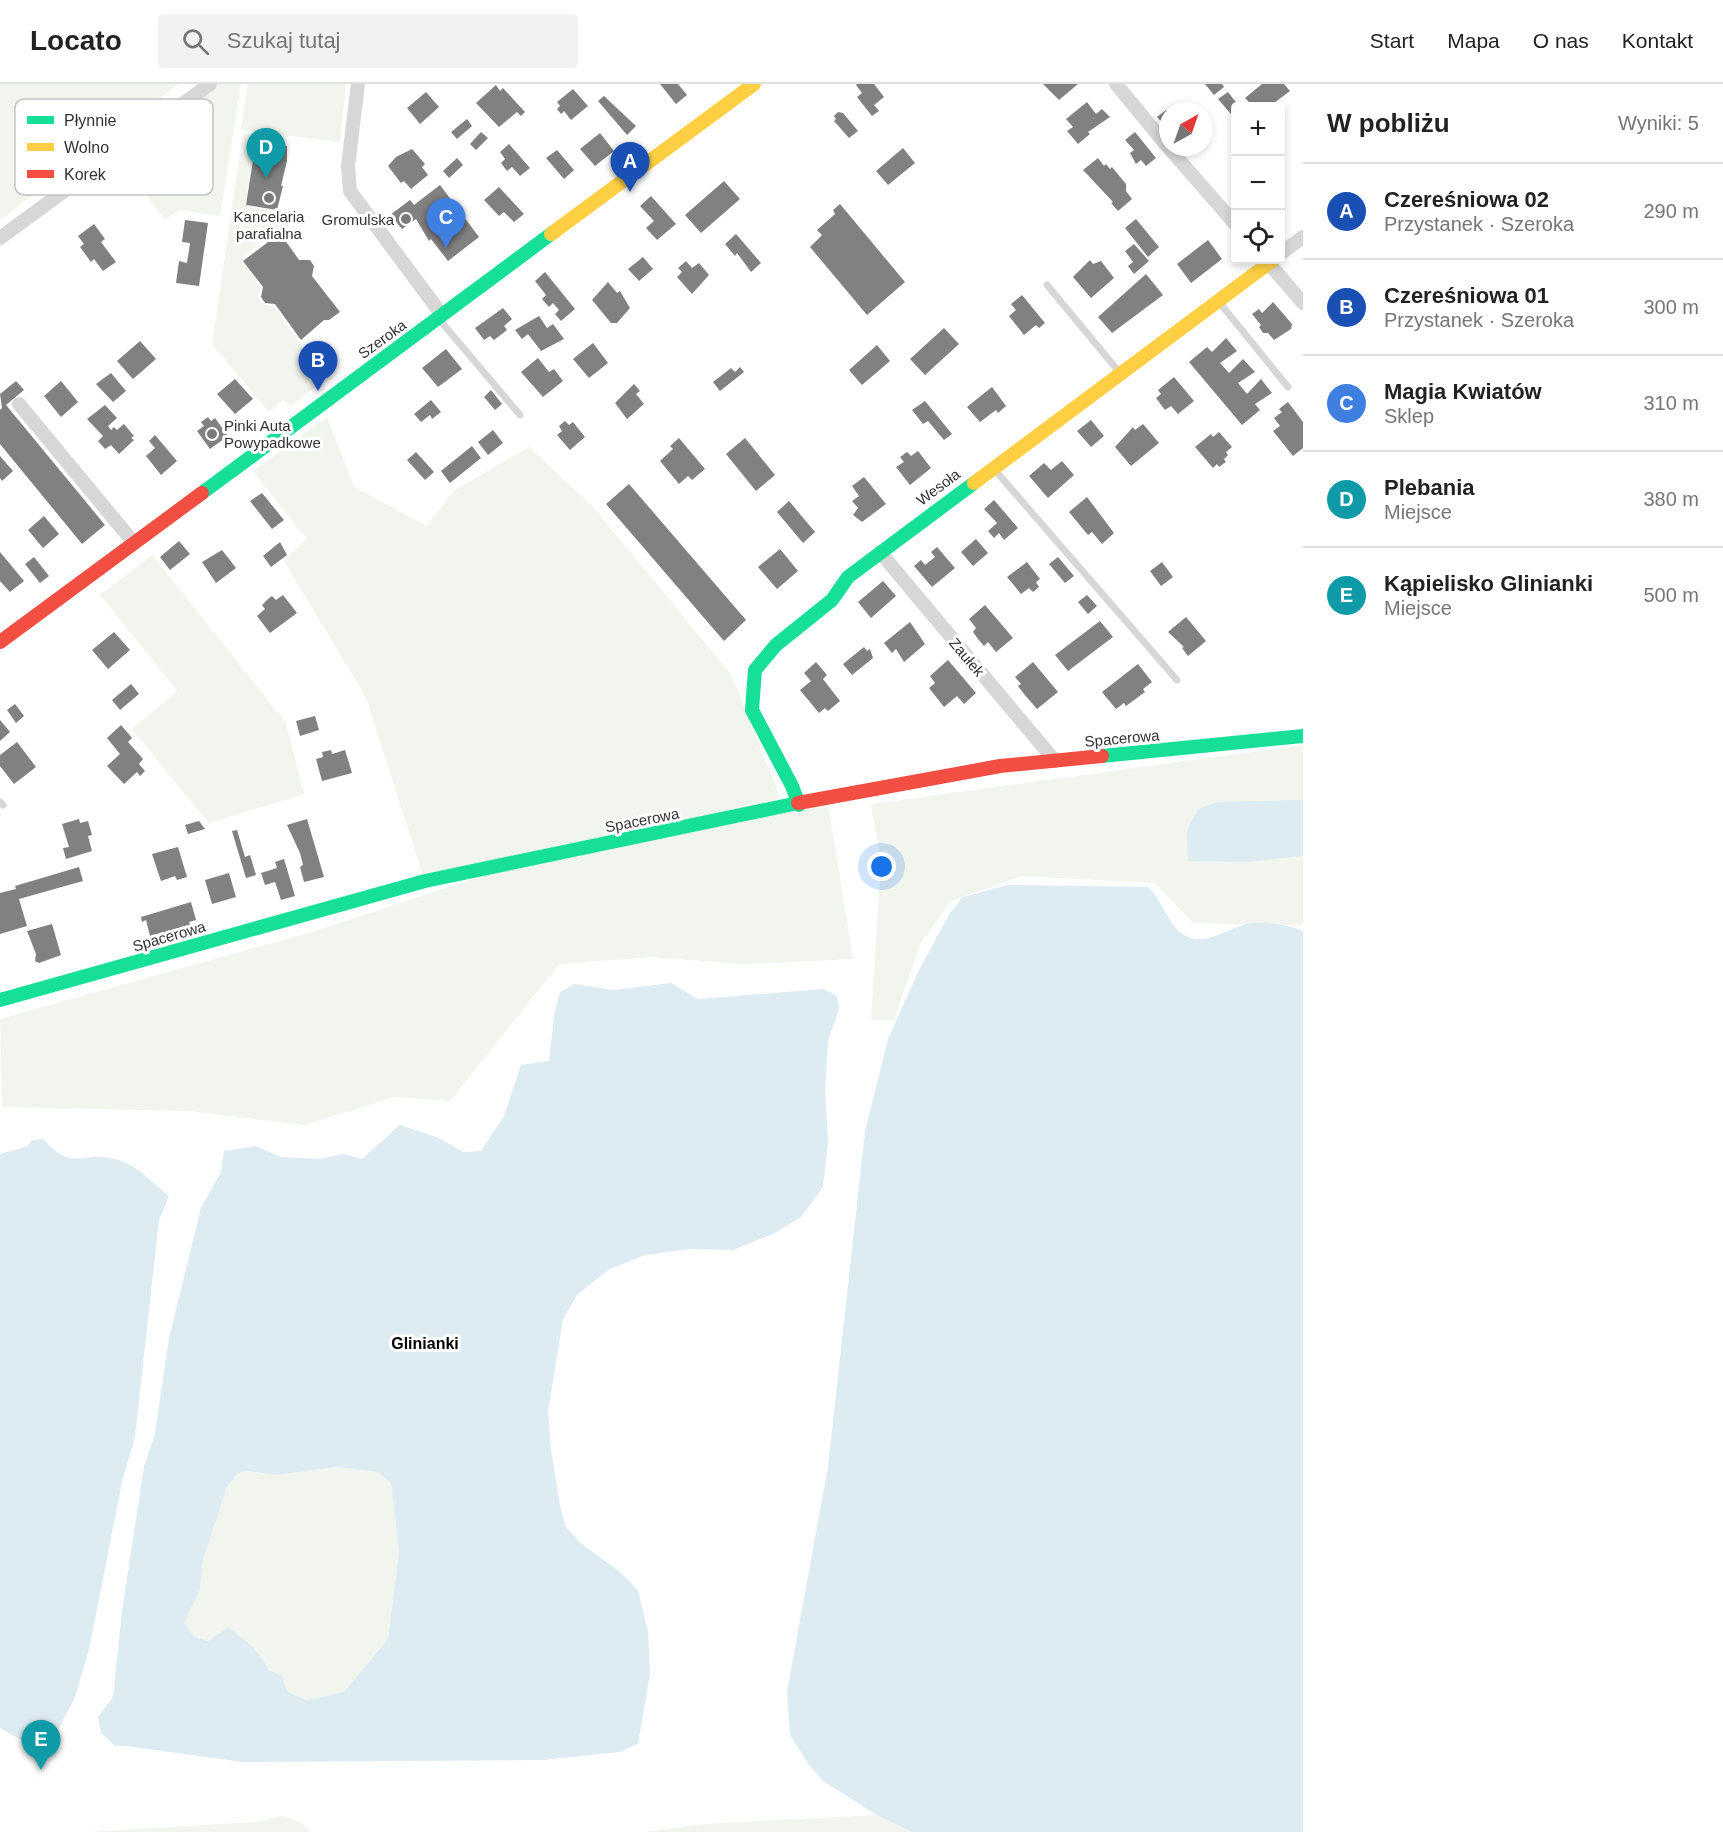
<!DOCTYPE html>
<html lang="pl">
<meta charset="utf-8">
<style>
body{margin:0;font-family:Helvetica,sans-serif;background:#f2f2f2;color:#222}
.controls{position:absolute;right:18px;top:18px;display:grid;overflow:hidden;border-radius:6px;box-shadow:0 3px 9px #0003}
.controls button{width:54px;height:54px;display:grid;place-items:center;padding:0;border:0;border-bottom:2px solid #e0e0e0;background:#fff;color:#222;font:30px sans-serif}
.compass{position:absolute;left:1159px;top:18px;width:54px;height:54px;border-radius:50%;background:#fff;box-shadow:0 3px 9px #0003;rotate:40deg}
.you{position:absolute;left:882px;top:783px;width:21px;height:21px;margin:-15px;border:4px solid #fff;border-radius:50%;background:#1a73e8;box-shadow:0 0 0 9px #1a73e833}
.badge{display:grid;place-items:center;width:39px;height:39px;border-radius:50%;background:#1a73e8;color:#fff;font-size:20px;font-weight:700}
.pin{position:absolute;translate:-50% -50px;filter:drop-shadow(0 2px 3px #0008)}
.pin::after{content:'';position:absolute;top:32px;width:21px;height:18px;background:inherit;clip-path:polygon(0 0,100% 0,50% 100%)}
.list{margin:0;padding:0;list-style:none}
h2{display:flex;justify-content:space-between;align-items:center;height:78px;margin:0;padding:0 24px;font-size:26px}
h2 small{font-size:20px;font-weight:400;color:#767676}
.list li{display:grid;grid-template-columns:39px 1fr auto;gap:18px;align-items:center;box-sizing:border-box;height:96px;padding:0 24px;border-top:2px solid #e0e0e0}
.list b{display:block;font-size:22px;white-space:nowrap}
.list p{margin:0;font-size:20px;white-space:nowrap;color:#767676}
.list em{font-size:20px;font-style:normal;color:#767676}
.icon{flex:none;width:33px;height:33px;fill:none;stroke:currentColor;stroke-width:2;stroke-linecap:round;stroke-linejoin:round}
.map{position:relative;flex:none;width:1303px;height:1748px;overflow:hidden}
header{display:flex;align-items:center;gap:36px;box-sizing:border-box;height:84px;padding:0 30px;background:#fff;border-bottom:2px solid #e0e0e0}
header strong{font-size:28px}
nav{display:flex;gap:33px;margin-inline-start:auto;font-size:21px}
.search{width:420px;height:54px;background:#f2f2f2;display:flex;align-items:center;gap:15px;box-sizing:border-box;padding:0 21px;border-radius:6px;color:#767676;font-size:22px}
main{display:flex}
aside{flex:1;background:#fff}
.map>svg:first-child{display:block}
.green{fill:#f1f5ed}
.water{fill:#ddebf3;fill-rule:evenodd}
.building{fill:#818181}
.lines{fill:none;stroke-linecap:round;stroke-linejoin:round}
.lane{stroke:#d7d7d7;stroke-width:7}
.street{stroke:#d7d7d7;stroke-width:14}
.fast{stroke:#16e098;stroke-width:14}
.slow{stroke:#ffcf43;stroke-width:14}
.jam{stroke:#f24e42;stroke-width:14}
.poi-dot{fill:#7a7a7a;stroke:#fff;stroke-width:2}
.labels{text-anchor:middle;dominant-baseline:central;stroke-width:6;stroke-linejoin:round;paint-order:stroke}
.poi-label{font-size:15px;fill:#333;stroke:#fff}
.street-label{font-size:15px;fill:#333;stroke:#fff}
.neighbourhood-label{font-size:16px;font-weight:bold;fill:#000;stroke:#fff}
.key{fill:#fff;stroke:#c2c2c2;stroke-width:1.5}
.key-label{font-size:16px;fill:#333}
</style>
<header>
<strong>Locato</strong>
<div class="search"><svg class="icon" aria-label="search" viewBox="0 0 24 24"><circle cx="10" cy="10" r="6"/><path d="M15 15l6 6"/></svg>Szukaj tutaj</div>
<nav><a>Start</a><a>Mapa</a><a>O nas</a><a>Kontakt</a></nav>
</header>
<main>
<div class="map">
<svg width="1303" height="1748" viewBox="0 0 1303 1748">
<rect width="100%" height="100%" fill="#fff"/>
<!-- green -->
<path class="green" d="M0 0H179L0 136Z
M220 0H241L220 132 180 126 164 136 121 74Z
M248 0H346L340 58 241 46Z
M243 49 257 51 245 122 280 128 279 144 241 174 260 202 258 214 262 220 274 223 326 295 291 322 283 316 269 328 212 260Z
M327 333 354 403 427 442 455 406 529 363 593 423 732 592 780 713 752 724 423 792 366 613 284 477 307 455 253 387Z
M152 471 286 639 304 710 209 739 132 645 178 607 100 511Z
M1303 661V841L1193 839 1155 799 1022 792 951 817 920 860 894 936H871L881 779 871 720Z
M828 720 853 875 743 880 651 873 559 880 450 1017 394 1013 305 1041 189 1027 2 1023 0 935 319 846 482 792Z
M337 1383 378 1388 391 1399 399 1467 388 1555 344 1608 306 1616 288 1608 281 1591 268 1586C262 1569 244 1554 228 1545L208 1557 195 1553 184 1539 200 1506 203 1476 227 1403 238 1389 248 1387 276 1391Z
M877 1731 912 1748H644L706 1740Z
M283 1732 301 1739 310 1748H88L257 1738Z"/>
<!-- water -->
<path class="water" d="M1303 716V772L1244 778 1188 777 1187 747 1198 725 1218 718Z
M1008 801 1148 803C1163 816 1167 840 1184 851 1204 864 1228 844 1247 840 1265 837 1287 840 1303 847V1748H912L877 1731 823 1697 809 1681 790 1651 787 1608 828 1383 865 1047 888 955 919 886 950 829 963 813Z
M671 899 698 915 823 905 837 912 839 925 828 957 825 1007 828 1057 823 1103 801 1133 773 1150 733 1166 689 1165 645 1171 608 1186 577 1211 563 1235 548 1327 551 1366 560 1422 566 1443 580 1459 619 1487 638 1506 648 1548 650 1590 638 1660 620 1668 542 1676 242 1678 126 1662H115L101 1649 98 1633 113 1613 122 1527 144 1383 155 1349 169 1254 201 1124 221 1088 224 1067 255 1062 281 1073 319 1075 343 1070 362 1075 400 1041 439 1054 463 1068 481 1067 504 1032 521 981 549 977 554 932 560 908 575 900 613 906ZM337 1383 378 1388 391 1399 399 1467 388 1555 344 1608 306 1616 288 1608 281 1591 268 1586C262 1569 244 1554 228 1544L208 1557 195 1553 184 1539 200 1506 203 1476 227 1403 238 1389 248 1387 276 1391Z
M43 1055C76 1091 82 1064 119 1076 138 1082 154 1100 169 1112L159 1136 135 1353 122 1398 89 1566 75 1613 53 1656H21L0 1644V1070L28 1062 32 1056Z"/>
<!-- building -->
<path class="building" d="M660 0H678L687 11 676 20Z
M857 0H874L884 13 874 21 879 27 872 32 857 13 862 9 856 1Z
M1043 0H1078L1059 16Z
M1205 0H1222L1224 3 1214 11Z
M1262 0H1284L1290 7 1270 22H1259L1255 18 1252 21 1245 14Z
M496 1 500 7 503 4 525 28 521 32 517 28 499 43 476 19Z
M573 5 588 22 571 36 564 27 561 30 557 25 560 22 557 18Z
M426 8 439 23 420 40 407 24Z
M1228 8 1239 22H1236V36L1218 15Z
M604 12 636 42 627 51 598 17Z
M1087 18 1096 30 1102 25 1110 33 1088 48 1090 50 1078 60 1067 47 1073 43 1066 35Z
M1166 26 1168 29V45L1157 33Z
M838 28 843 29 858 47 849 54 834 37 836 35 834 32Z
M467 35 472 42 457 55 451 48Z
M481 48 488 54 476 66 470 60Z
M1135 48 1156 74 1146 82 1141 76 1136 80 1130 69 1134 66 1125 56Z
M600 49 614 67 595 82 580 65Z
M256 57 287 62V77L281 102H283L277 126 246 121Z
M509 60 530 84 520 92 512 83 507 87 501 79 505 75 500 68Z
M903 64 915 79 888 101 876 87Z
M412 65 425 80 422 83 428 91 411 105 404 97 401 99 388 82 396 73Z
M557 66 574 86 564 95 546 74Z
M457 74 463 81 449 94 443 87Z
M1098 74 1104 82 1106 80 1110 85 1112 83 1126 100V107L1132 115 1118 127 1111 119 1113 118 1083 86Z
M724 97 740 115 701 149 685 131Z
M440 101 479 153 448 177 431 155 429 157 416 135 402 145 390 131 410 116 414 121Z
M499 103 524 130 514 138 504 128 499 132 484 116Z
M651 112 676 140 657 156 646 144 654 137 640 122Z
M840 120 905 198 867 231 810 163 822 151 817 146 835 130 833 126Z
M1136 135 1159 163 1148 173 1125 144Z
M185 136 208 139 199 202 176 199 179 177 187 179 190 159 182 158Z
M94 140 105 155 101 158 116 178 103 187 94 175 91 178 80 163 84 160 78 152Z
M280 149 299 176H310L314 182 312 192 340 228 329 236H324L301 256 275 220 265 219 261 213 263 203 243 177Z
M736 150 761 179 751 188 737 169 735 172 725 160Z
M1208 156 1222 175 1191 199 1177 180Z
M1134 160 1149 177 1134 190 1128 182 1133 178 1125 167Z
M643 173 653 185 639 197 628 185Z
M1090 176 1093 180 1101 177 1114 194 1091 214 1073 193Z
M686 177 692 184 699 179 709 191 692 210 677 193 682 188 678 184Z
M545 188 575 225 561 237 555 230 559 226 553 219 549 223 542 215 546 211 535 197Z
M1146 190 1163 211 1112 249 1098 233Z
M608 198 617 209 620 207 630 224 617 239H611L592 216Z
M1022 211 1045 239 1039 244 1036 241 1024 251 1009 232 1016 226 1011 220Z
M1273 218 1292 240 1291 245 1274 256 1268 249H1263L1259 243 1261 241 1252 230 1259 225 1262 229Z
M503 224 512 235 504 242 507 246 494 256 490 252 484 256 475 244Z
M539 232 547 244 553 240 564 255 541 267 528 250 522 255 515 246Z
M944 244 959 260 925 291 910 275Z
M1226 254 1237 267 1220 279 1229 289 1243 275 1255 288 1238 299 1247 310 1261 295 1272 309 1255 320 1260 326 1242 341 1189 278 1207 263 1212 268Z
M140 257 156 275 133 295 117 277Z
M593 259 608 279 589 294 573 275Z
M877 261 890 277 862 301 849 286Z
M446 265 462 285 438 303 422 284Z
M538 274 549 288 554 285 563 297 543 313 521 288Z
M740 283 744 288 720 307 713 298 731 284 735 288Z
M111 289 126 307 113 318 96 300Z
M1174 293 1194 317 1178 330 1171 322 1165 326 1156 314 1161 310 1158 306Z
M235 295 253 315 235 330 217 310Z
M16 297 24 306 6 321 105 441 82 460 0 360V326L2 324 0 310Z
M61 297 78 318 61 333 44 312Z
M634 300 640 307 636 310 644 320 627 335 615 319Z
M992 303 1006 322 998 329 996 326 980 338 967 323Z
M491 306 502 320 495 326 484 313Z
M431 316 441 328 432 335 430 331 421 338 414 330Z
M925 317 952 350 944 356 928 337 923 340 912 326Z
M1288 318 1303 338V364L1293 372 1273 347 1280 342 1274 334 1282 328 1279 325Z
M105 321 117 334 108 342 111 346 114 343 117 346 124 340 134 352 131 354 134 356 119 370 111 361 105 365 98 357 103 352 87 335Z
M208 333 211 337 215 334 228 352 210 365 197 347 204 342 201 338Z
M1091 336 1104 352 1091 363 1077 347Z
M565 337 569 341 573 338 585 353 570 366 557 351 562 347 559 342Z
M1143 340 1159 359 1131 382 1115 363 1133 343 1135 346Z
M493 346 503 359 488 371 478 358Z
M1219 348 1232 363 1226 368 1228 371 1224 375 1226 378 1219 383 1217 380 1213 384 1195 363 1211 350 1213 353Z
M155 351 177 377 161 391 146 372 155 364 149 357Z
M679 354 705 385 692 396 688 392 679 400 660 377 673 365 670 362Z
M745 354 775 391 756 407 726 370Z
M472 362 481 374 450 399 441 387Z
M918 367 931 384 910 401 896 383 904 378 900 373 907 368 911 372Z
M416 368 434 388 425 396 407 376Z
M0 372 13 387 2 397 0 394Z
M1062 377 1074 391 1048 414 1029 392 1044 379 1051 386Z
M864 393 886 420 862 438 853 431 858 424 852 417 859 412 852 402Z
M629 400 746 536 724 557 606 420Z
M262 409 284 436 272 445 250 417Z
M1087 413 1114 449 1102 460 1092 448 1088 451 1069 428Z
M994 416 1018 444 1004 456 999 449 994 454 988 447 997 439 984 425Z
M789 417 815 448 803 459 777 428Z
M44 432 59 450 43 464 28 446Z
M976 455 988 469 973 482 961 468Z
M179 457 190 470 170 486 160 473Z
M280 458 287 471 271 483 263 472Z
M937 463 955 484 932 503 914 482 921 476 925 481 935 473 931 468Z
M780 465 798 487 777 505 758 483Z
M222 466 236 484 216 499 202 478Z
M0 468 24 497 10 508 0 497Z
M34 473 49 492 40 499 25 480Z
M1058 473 1074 492 1065 499 1049 480Z
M1027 478 1040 495 1036 498 1039 503 1033 508 1029 504 1021 510 1007 493Z
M1162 478 1173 493 1161 502 1150 487Z
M883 497 896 512 871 534 858 518Z
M283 511 297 529 270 549 257 532 265 525 262 521 268 515 272 512 276 516Z
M1087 511 1097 522 1088 530 1078 518Z
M985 521 1013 554 996 568 988 558 984 562 978 555 973 548 976 544 969 535Z
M1186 533 1206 557 1188 572 1182 564 1184 563 1168 548Z
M1100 537 1113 553 1068 587 1055 571Z
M910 538 925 560 904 578 896 565 892 569 884 559Z
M114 548 130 566 108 585 92 566Z
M864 563 867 567 870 565 873 574 852 591 843 580Z
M948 576 976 609 964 620 957 612 944 623 929 604 935 599 930 592Z
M816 578 827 591 823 595 840 617 828 627 825 624 819 629 800 606 811 597 804 589Z
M1033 578 1058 608 1037 625 1024 610 1018 602 1021 600 1015 593Z
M1138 580 1152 598 1143 605 1145 608 1126 622 1124 619 1116 625 1102 608Z
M131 600 139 610 120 626 112 616Z
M15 620 24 632 16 639 7 626Z
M315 632 319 646 300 652 296 637Z
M0 636 10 648 0 657Z
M121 641 132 654 128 658 143 675 139 680 145 687 140 692 137 688 124 700 107 682 120 670 107 654Z
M17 658 36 683 14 700 0 682V671Z
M331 666 332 670 345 666 352 689 322 697 316 675 323 673 322 668Z
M79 735 80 739 88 737 92 751 88 752 92 767 66 775 63 764 69 763 62 740Z
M307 735 324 793 304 798 300 783 303 781 300 769 287 741Z
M199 737 205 745 188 750 185 741Z
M237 746 245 773 250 771 256 791 246 794 232 747Z
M178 763 187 793 177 796 175 792 161 797 152 770Z
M284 775 295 812 281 816 275 798 265 801 261 789 277 784 275 778Z
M79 783 83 797 19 815 27 842 0 850V809L16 805 15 802Z
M229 789 236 813 212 820 205 796Z
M191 818 196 836 189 838 190 841 150 852 146 836 142 838 141 833Z
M52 840 61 871 39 879 35 877 36 870 27 847Z"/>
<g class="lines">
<!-- lane -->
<path class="lane" d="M1047 201 1120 289
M1219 218 1288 303
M438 234 520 331
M994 385 1177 596
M0 718 3 721"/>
<!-- street -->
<path class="street" d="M358 0 348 82 350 107 442 231
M1116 0 1168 63
M1168 63 1236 141
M0 154 210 0
M1280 170 1303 153
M1266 176 1303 219
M19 320 134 459
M880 468 1055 677"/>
<!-- fast -->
<path class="fast" d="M202 409 551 150
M1102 672 1303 652
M799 721 792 702 752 626 755 586 776 561 832 516 848 493 974 399
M0 916 425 797 798 719"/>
<!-- slow -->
<path class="slow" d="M551 150 754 0
M974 399 1273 176"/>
<!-- jam -->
<path class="jam" d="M0 558 202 409
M798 719 1000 682 1102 672"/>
</g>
<!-- markers -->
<g class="poi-dot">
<circle cx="269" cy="114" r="6"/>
<circle cx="406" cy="135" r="6"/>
<circle cx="212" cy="350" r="6"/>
</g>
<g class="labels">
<!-- poi labels -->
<g class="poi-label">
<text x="269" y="132">Kancelaria<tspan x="269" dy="17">parafialna</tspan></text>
<text x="394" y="135" text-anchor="end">Gromulska</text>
<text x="224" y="341" text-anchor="start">Pinki Auta<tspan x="224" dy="17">Powypadkowe</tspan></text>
</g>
<!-- street labels -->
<g class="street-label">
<text transform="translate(382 255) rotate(-36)">Szeroka</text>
<text transform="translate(938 403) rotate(-37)">Wesoła</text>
<text transform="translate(967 573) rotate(50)">Zaułek</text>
<text transform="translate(1122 654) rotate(-5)">Spacerowa</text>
<text transform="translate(642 736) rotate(-11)">Spacerowa</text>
<text transform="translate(169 852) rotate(-16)">Spacerowa</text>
</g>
<!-- neighbourhood labels -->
<g class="neighbourhood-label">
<text x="425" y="1259">Glinianki</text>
</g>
</g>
<!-- legend -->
<rect x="15" y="15" width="198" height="96" rx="9" class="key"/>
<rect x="27" y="32" width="27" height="8" fill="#16e098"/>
<rect x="27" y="59" width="27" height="8" fill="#ffcf43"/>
<rect x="27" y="86" width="27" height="8" fill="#f24e42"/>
<g class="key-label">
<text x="64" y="42">Płynnie</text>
<text x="64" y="69">Wolno</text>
<text x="64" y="96">Korek</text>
</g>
</svg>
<div class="controls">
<button>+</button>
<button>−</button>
<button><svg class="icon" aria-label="locate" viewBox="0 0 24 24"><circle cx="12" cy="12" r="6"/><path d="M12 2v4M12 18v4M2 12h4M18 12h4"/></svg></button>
</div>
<svg class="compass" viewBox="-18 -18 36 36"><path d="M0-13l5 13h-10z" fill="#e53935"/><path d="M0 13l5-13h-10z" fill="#767676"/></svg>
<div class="you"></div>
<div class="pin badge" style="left:630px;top:108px;background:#1a4fb4">A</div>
<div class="pin badge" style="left:318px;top:307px;background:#1a4fb4">B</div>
<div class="pin badge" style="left:446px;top:164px;background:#3f7fe0">C</div>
<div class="pin badge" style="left:266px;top:94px;background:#0f9aa8">D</div>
<div class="pin badge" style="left:41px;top:1686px;background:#0f9aa8">E</div>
</div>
<aside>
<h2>W pobliżu<small>Wyniki: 5</small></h2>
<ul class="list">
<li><span class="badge" style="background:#1a4fb4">A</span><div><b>Czereśniowa 02</b><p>Przystanek · Szeroka</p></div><em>290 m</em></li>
<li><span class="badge" style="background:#1a4fb4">B</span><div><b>Czereśniowa 01</b><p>Przystanek · Szeroka</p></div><em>300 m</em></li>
<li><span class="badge" style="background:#3f7fe0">C</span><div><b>Magia Kwiatów</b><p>Sklep</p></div><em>310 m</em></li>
<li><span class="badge" style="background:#0f9aa8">D</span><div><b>Plebania</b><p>Miejsce</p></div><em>380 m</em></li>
<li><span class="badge" style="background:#0f9aa8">E</span><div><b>Kąpielisko Glinianki</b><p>Miejsce</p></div><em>500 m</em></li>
</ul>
</aside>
</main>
